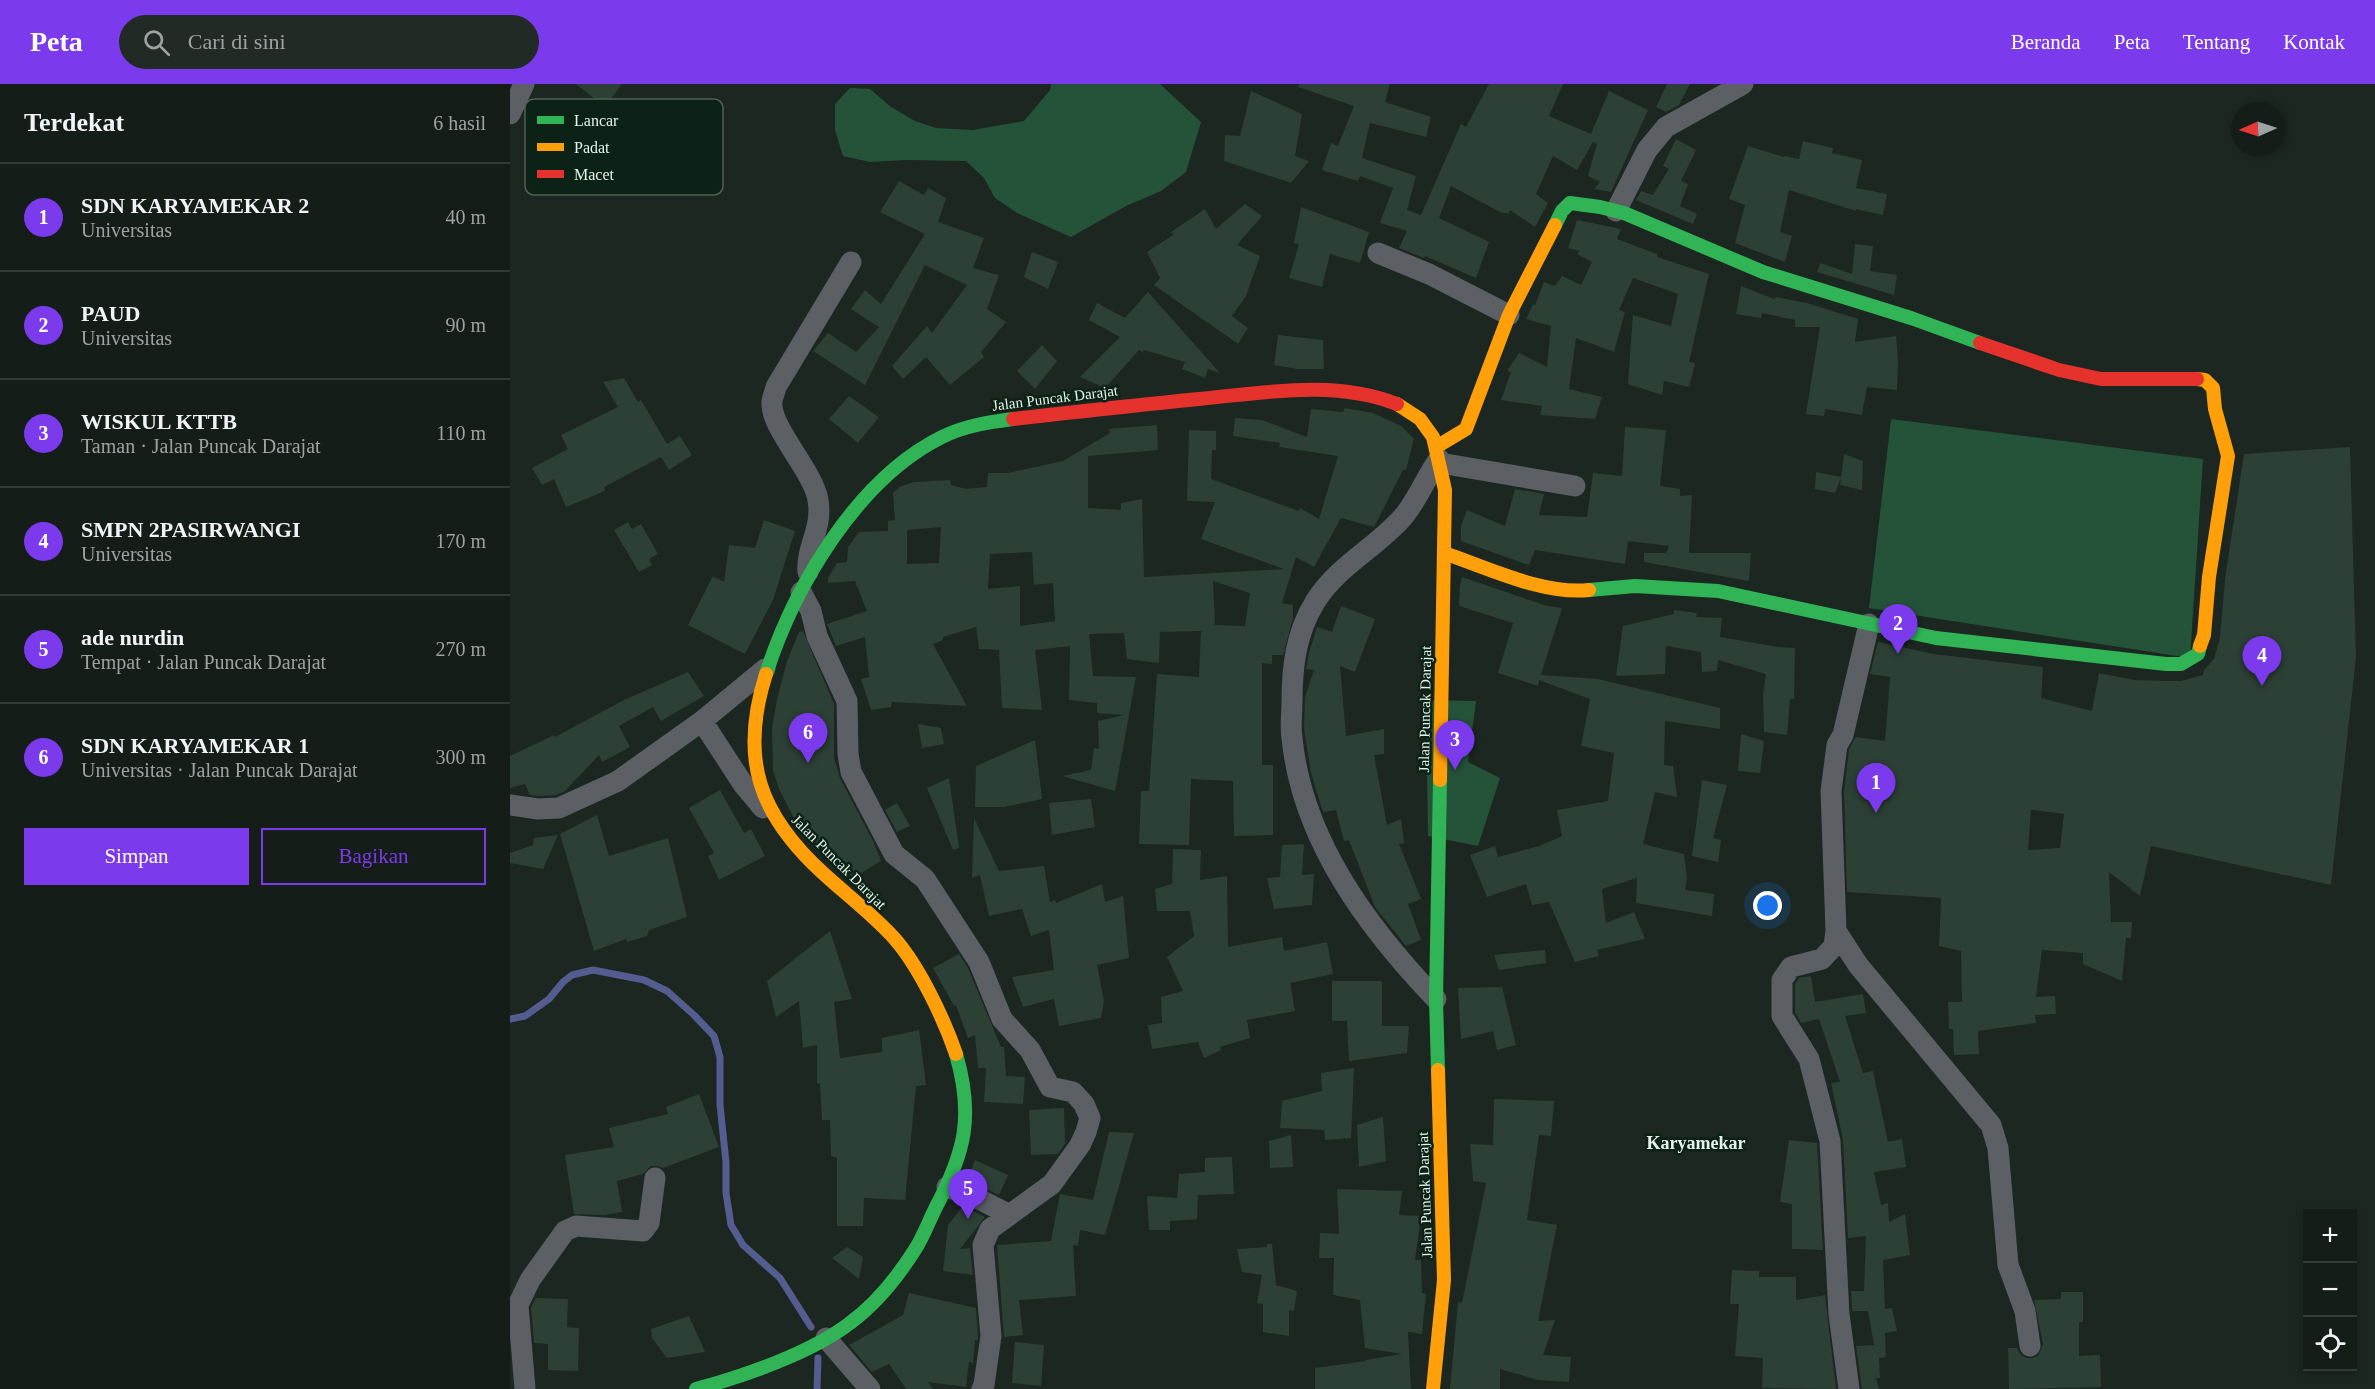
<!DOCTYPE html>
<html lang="id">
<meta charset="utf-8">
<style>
body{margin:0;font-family:Georgia,serif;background:#212a25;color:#f1f3f6}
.controls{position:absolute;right:18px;bottom:18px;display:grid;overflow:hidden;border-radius:0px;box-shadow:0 3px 9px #0003}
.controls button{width:54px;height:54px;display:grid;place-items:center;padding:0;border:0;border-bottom:2px solid #333b37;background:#141d18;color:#f1f3f6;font:30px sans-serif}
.compass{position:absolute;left:1721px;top:18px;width:54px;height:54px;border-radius:50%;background:#141d18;box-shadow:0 3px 9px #0003;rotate:267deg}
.you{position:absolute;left:1258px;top:822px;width:21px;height:21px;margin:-15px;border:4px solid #fff;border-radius:50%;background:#1a73e8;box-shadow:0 0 0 9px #1a73e833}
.badge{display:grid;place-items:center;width:39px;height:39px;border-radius:50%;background:#7c3aed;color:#fff;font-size:20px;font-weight:700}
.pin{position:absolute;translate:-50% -50px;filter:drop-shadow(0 2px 3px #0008)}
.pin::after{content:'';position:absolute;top:32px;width:21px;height:18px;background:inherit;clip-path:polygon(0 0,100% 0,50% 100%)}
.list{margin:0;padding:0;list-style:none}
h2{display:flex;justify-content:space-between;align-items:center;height:78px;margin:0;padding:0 24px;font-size:26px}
h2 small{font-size:20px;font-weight:400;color:#9da2a2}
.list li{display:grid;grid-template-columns:39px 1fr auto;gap:18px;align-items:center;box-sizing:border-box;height:108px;padding:0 24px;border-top:2px solid #333b37}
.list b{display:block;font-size:22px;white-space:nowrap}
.list p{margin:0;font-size:20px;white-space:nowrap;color:#9da2a2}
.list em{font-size:20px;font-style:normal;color:#9da2a2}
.actions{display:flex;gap:12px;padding:18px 24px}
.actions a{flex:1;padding:14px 0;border:2px solid #7c3aed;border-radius:0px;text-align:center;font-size:21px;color:#7c3aed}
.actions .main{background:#7c3aed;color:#fff}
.icon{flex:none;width:33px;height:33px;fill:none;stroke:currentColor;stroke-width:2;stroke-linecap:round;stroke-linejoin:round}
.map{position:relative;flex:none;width:1865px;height:1305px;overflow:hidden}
header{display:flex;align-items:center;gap:36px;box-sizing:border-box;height:84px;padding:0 30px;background:#7c3aed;color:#fff}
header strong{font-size:28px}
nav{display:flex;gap:33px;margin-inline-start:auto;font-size:21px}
.search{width:420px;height:54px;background:#212a25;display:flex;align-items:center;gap:15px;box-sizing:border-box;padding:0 21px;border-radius:33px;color:#9da2a2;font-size:22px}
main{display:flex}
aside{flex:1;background:#141d18}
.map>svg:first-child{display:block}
.green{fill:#25533a}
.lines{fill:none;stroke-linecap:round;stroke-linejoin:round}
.stream{stroke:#555c8f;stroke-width:7}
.building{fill:#2d4035;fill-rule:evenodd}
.street{stroke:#5c5f64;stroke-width:21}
.fast{stroke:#30b455;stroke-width:14}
.slow{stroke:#ff9f0a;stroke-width:14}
.jam{stroke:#e5322d;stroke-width:14}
.labels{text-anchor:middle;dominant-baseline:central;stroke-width:5;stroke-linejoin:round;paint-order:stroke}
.street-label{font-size:15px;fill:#e5f3ea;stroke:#0c2216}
.quarter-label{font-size:18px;font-weight:bold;fill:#e5f3ea;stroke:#0c2216}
.key{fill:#0c2216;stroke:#4d6156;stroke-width:1.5}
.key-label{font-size:16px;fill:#e5f3ea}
</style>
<header>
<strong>Peta</strong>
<div class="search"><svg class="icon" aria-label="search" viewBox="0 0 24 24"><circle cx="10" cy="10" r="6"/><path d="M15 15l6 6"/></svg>Cari di sini</div>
<nav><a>Beranda</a><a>Peta</a><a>Tentang</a><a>Kontak</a></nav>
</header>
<main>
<aside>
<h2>Terdekat<small>6 hasil</small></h2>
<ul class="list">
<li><span class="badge">1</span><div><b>SDN KARYAMEKAR 2</b><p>Universitas</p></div><em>40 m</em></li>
<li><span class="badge">2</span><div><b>PAUD</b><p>Universitas</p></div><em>90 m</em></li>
<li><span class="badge">3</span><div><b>WISKUL KTTB</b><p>Taman · Jalan Puncak Darajat</p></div><em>110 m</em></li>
<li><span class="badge">4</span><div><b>SMPN 2PASIRWANGI</b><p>Universitas</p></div><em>170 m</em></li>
<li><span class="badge">5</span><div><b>ade nurdin</b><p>Tempat · Jalan Puncak Darajat</p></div><em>270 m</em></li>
<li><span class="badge">6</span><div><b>SDN KARYAMEKAR 1</b><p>Universitas · Jalan Puncak Darajat</p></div><em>300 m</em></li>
</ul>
<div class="actions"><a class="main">Simpan</a><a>Bagikan</a></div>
</aside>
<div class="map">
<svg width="1865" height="1305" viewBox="0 0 1865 1305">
<rect width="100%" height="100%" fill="#1b2720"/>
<!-- green -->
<path class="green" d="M541 0H650L691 38 676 88 651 107 616 122 561 153 507 129 485 114 474 94 456 77 397 76 360 78 333 72 325 46V20L340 4 360 5 381 23 405 37 426 44 463 46 514 37 540 6Z
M1381 335 1693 375 1680 574 1359 524Z
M916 616 966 617 958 678 990 694 968 762 918 752Z"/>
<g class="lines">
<!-- stream -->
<path class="stream" d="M0 935 15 932 39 915 53 898 62 891 83 886 134 896 157 907 184 931 204 952 210 973V1021L216 1078V1109L221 1141 233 1161 270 1194 301 1243
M307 1305 308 1274"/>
</g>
<!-- building -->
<path class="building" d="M66 0H112L95 23Z
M789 0H880L875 18 921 33 916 53 860 39 852 74 906 92 897 126 911 131 951 40 956 43 979 0H1053L1039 32 1081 50 1099 7 1138 26 1101 108 1084 105 1090 98 1078 92 1087 60 1083 58 1067 86 1043 72 1026 110 1038 119 1025 143 1000 126 999 129H992L941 102 929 134 979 158 966 194 915 172 914 174 889 164 897 147 870 139 883 104 850 92 848 97 812 86 821 59 828 62 844 22 788 3Z
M1157 0H1180L1169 21 1156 28 1146 23Z
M741 7 792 30 785 72 799 77 781 99 714 77 715 51 730 52Z
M1166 55 1186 66 1171 97 1178 100 1170 122 1187 130 1183 140 1126 116 1131 107 1143 111 1159 85 1153 82Z
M1293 57 1323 64 1322 69 1352 76 1346 104 1377 110 1373 131 1346 125V127L1279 106 1270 148 1282 152 1275 178 1225 159 1235 121 1219 115 1238 62 1274 73 1275 72 1289 75Z
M389 97 414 111 418 104 436 114 428 138 474 154 463 184 489 191 477 225 496 238 471 268 474 273 440 301 416 273 393 295 382 282 417 242 422 249 457 201 415 181 355 301 303 267 318 249 346 268 369 243 341 225 355 206 371 220 415 150 370 128Z
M735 120 752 132 727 161 750 172 736 212 722 232 738 244 728 260 644 201 650 194 637 168 663 151 661 148 695 125 706 145Z
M791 123 859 148 850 179 820 170 812 203 779 194 789 160 784 159Z
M1067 136 1111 145 1107 155 1147 170V173L1199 190 1179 278 1185 279 1179 303 1154 297 1152 311 1118 300 1123 231 1161 242 1168 210 1123 194 1109 226 1115 228 1104 268 1066 254 1059 305 1092 313 1085 335 1030 331 1032 322 991 316 1001 288 997 287 1009 269 1037 283 1041 242 1016 235 1023 220 1025 221 1034 198 1045 202 1052 192 1071 201 1082 178 1067 170 1070 167 1058 164Z
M1345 160 1363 162 1360 187 1387 191 1384 211 1307 188 1310 179 1342 190Z
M522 168 548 178 538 205 514 193Z
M1231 202 1264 215 1266 213 1297 219 1348 235 1345 258 1386 252 1388 277 1387 306 1357 303 1352 331 1315 325 1314 332 1296 330 1310 243H1285V236L1252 229 1251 234 1226 230Z
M638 208 710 289 698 285 695 294 672 285 675 278 634 266 632 268 629 266 595 304 570 293 610 253 579 236 587 219 615 234Z
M768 251 813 256 814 285H787L764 281Z
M532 261 547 277 525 305 507 287Z
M114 294 128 318 131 316 157 360 170 352 182 371 159 386 151 373 94 403 95 407 56 423 44 395 32 401 22 384 58 365 51 351 108 323 93 298Z
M339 312 369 333 348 359 319 335Z
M835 324 863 329 891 342 904 355 896 386H893L864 443 831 434 804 483 786 473 772 519 783 521V534L773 571H762V580L752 579V681H763V751L724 752 723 697 681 695 679 761 629 760 631 707H639L647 590 689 593 691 547 650 548 649 579 617 575 614 549 579 550 583 592 626 593 605 707 552 692 581 686 584 664 589 665 588 637 614 631 587 629V619L559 616 560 562 525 566 532 626 492 624 489 566 469 565 466 543 433 553V556L423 560 457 622 382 618 381 623 361 626 351 595 359 593 355 553 326 562 317 540 357 527 345 497 318 499V494L327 479 337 478 338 463 349 448 378 447V437L385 436 383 409 389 403 404 398 440 396 441 401 456 405 477 403 478 389H498L553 377 600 349 599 345 647 341 648 366 578 372V424L611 426V419L632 415 634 493 774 485 691 455 705 418 677 417 679 346 706 347V366H702L701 395 789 427 790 424 809 435 828 372 769 363 770 359 723 352 725 334 752 336 797 353 801 325 833 328ZM431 443 429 479 397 480V446ZM522 468 524 501 543 499 545 537 510 542V502L478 505 480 470ZM703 497 740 509 735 542 705 541Z
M1115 343 1156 346 1150 402 1170 405V412L1182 411 1179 469H1241L1239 497 1134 478V469H1156L1159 462 1118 457 1115 480 1025 466 1019 481 951 457V442L957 426 995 442 1005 405 1034 410 1029 431 1077 433 1083 389 1112 392Z
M1840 363 1846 573 1821 801 1641 762 1630 812 1599 788 1601 838H1622L1621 854H1616L1612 897 1573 880V869L1532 866 1526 913 1545 912 1546 930 1525 931 1526 939 1468 947 1469 970 1444 971 1443 945H1439L1438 918H1452L1451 867 1429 862 1431 814 1337 808 1334 708 1339 665 1346 653 1375 657 1380 593 1360 590 1368 558 1424 570 1533 583 1531 614 1582 627 1589 589 1624 596 1656 597H1671L1693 591 1694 586 1704 575 1710 553 1715 495 1734 370ZM1521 726 1554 730 1550 764 1518 766Z
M1334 370 1353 377 1352 406 1330 401Z
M1306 388 1331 393 1325 409 1305 405Z
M254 436 285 447 263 516 235 570 178 541 203 492 214 498 219 461 245 464Z
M118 438 122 445 131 440 148 470 139 475 142 481 129 488 104 446Z
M952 493 1037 522 1052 524 1031 591 1088 595 1210 624V645L1155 637 1154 681 1163 682 1167 713 1145 708 1133 760 1174 770 1177 794 1175 806 1204 810 1202 832 1126 819 1127 794 1092 805 1096 839 1124 828 1135 855 1087 866 1089 872 1065 878 1039 818 1022 821 1016 800 977 813 960 771 985 762 988 773 1029 762 1052 752 1047 726 1098 717 1104 669 1071 662 1080 615 1029 596 1028 602 988 589 1003 539 949 522 950 501Z
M831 522 865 535 845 588 830 582 836 652 874 645V670L864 671 877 741 891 735 894 759 889 760 911 815 898 820 911 856 896 862 865 823 839 756 834 757 826 726 813 728 801 689 794 645 795 613 804 586 796 585 799 569 807 543 822 548Z
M1164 526 1187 529 1186 533 1212 534 1210 553 1268 563 1285 564 1284 615H1280L1277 651 1254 648 1253 610 1256 590 1208 576 1207 587 1192 588 1191 568 1156 562 1155 590 1106 592 1113 542 1164 530Z
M293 547 324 620V674L330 694 364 759 371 777 343 794 311 764 285 736 269 705 263 686 262 644 267 615 277 577 289 548Z
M178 588 194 612 151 637 143 623 109 642 120 663 92 678 89 671 55 707 46 711 29 712 20 711 15 700 0 704V672L44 651 45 653 114 616Z
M408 640 431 644 434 660 412 664Z
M1231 650 1254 657 1250 689 1228 687Z
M525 656 532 715 494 723H465L466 682Z
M439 694 449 764 443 766 417 704Z
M1192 696 1217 701 1203 754 1211 756 1208 778 1182 772Z
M210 706 234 749 241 745 255 772 209 796 198 772 204 769 179 724Z
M581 715 585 743 542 751 539 719Z
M387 719 400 742 387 748 375 726Z
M87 731 99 772 158 754 177 833 139 846 137 852 117 858 116 855 84 867 50 750Z
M464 734 489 787 534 782 540 818 545 816 546 819 592 800 595 818 613 812 619 874 587 881 594 917 591 934 549 942 544 915 513 923 502 893 544 886 539 846 521 852 512 825 479 832 470 791 462 794Z
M48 751 33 785 0 779V769L23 761 24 754Z
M794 760 792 791 804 790 802 821 764 825 757 794 770 793 772 761Z
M663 765 691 766 690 796 717 792 718 863 772 853 774 867 817 858 823 890 780 899 785 927 737 936 740 954 710 963 711 966 694 974 688 958 642 965 638 941 652 939 651 913 673 907 657 873 684 852 680 827H647L645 805 662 800Z
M320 847 342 915 324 918 330 974 372 968V954L409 946 416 1001 406 1002 395 1116 354 1114 353 1142H327V1074L321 1072 320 1036H312L310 1000 307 999V961L293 964 289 917 266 933 257 897Z
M1035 866 1036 879 989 886 984 871Z
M449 870 458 884 491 963H494L496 992 515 993 513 1020 474 1018 476 984H468L465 951 458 954 446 921 444 922 423 884Z
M1301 892 1305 918 1353 910 1356 929 1335 932 1353 989 1363 987 1378 1058 1392 1055 1396 1083 1364 1088 1371 1121 1378 1119 1379 1138 1395 1130 1400 1171 1373 1176 1375 1225 1382 1224 1387 1247 1375 1249 1376 1273 1369 1274 1370 1294H1366L1369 1305H1352L1346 1262 1364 1261 1358 1227H1342L1341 1207H1354L1356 1152 1338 1154 1333 1056 1321 999 1330 998 1309 935 1291 939 1285 928V900L1289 894Z
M822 897H872V942H899L897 969 839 977 837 937H822Z
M992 903 1006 961 987 966 983 947 951 955 948 904Z
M844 984 841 1054 815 1056 814 1046 770 1044 772 1017 812 1007 811 989Z
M189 1010 209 1063 153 1084 147 1082H141L133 1090 107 1097 112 1128 94 1131 64 1130 55 1071 104 1063 99 1044 158 1030 156 1023Z
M984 1015 1044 1017 1041 1052 1029 1051 1017 1136 1047 1141 1028 1237 1045 1236 1033 1271 1061 1273 1059 1298 1028 1296 990 1285V1305H940L948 1218 952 1219 976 1099 963 1097 960 1060 983 1061Z
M554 1024 555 1060 548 1070 521 1071 519 1026Z
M873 1033 876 1077 849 1083 847 1041Z
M599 1048 624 1049 595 1151 570 1146 568 1162 563 1161 566 1212 509 1216 513 1251 494 1253 487 1161 541 1157 550 1110 583 1116Z
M781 1051 783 1083 760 1084 759 1057Z
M1279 1056 1307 1059 1313 1166 1282 1165V1120L1270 1118Z
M722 1073 724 1110 688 1111 687 1135 660 1137V1146H639L637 1112 667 1114 669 1090 695 1088V1074Z
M465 1076 498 1091 489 1111 457 1097Z
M827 1105 892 1107 889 1131 911 1132 905 1176H911L912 1209 916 1210 912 1250 898 1248 901 1305H805V1284L856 1277V1276L892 1270 855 1264 850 1216 823 1211 824 1174H809L810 1149 829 1150Z
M453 1122 475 1133 450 1165 460 1164 463 1191 433 1187 438 1141Z
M757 1160H762L766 1201 787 1207 784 1227 779 1226V1252L753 1248V1220L747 1219 752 1191 732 1188 727 1165 757 1163Z
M337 1163 353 1173 349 1195 322 1174Z
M1222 1186 1249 1187V1193H1286V1216L1315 1211 1326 1305 1252 1304 1253 1274 1225 1272 1229 1220H1220Z
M1551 1208H1573V1238H1569V1272L1590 1271 1591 1303 1499 1305 1498 1264H1507L1510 1270 1516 1274H1522L1528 1272 1533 1260 1524 1216 1551 1215Z
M399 1209 466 1224 468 1252V1256H465L463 1279 459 1278 456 1303 418 1298 423 1305H396L379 1280 362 1288 339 1261 393 1231Z
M26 1214 58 1215 57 1243 69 1244 68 1287 38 1286V1260L24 1259 21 1223Z
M179 1232 195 1268 157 1274 142 1254 141 1245Z
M505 1258 534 1261 531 1302 502 1299Z"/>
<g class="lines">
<!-- street -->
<path class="street" d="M0 30 14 0
M1106 127 1137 66 1156 43 1233 0
M868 169 919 190 999 231
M930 379 1065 402
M298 488C296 463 313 444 308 416 303 386 259 343 262 317 263 312 265 308 266 303L341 178
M291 508 301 527 307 552 337 617 338 670 341 688 384 770 415 795 469 878 492 935 520 966 540 1003 563 1008 574 1020 580 1034 576 1048 570 1061 542 1100 480 1145 473 1161 481 1252 474 1301 472 1305
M1359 540 1333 651 1327 661 1321 707 1326 847 1348 881 1481 1041 1488 1064 1498 1181 1515 1227 1520 1262
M192 637 233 700 253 724
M0 721 28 725 49 724 108 697 192 637 255 585
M1326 847 1324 862 1312 875 1281 883 1272 896V932L1299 975 1320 1057 1329 1230 1339 1305
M926 915C858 844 792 756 782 654 780 642 782 630 782 618 782 582 786 549 805 518 827 482 866 464 893 433 907 417 916 393 929 375
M437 1103 463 1112 498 1130
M316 1254 360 1305
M15 1305 8 1221 20 1196 55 1147 66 1142 133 1147 139 1139 145 1094"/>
<!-- fast -->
<path class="fast" d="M1045 141 1052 127 1060 119 1090 123 1114 129 1253 188 1401 234 1470 259
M1079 506 1125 502 1208 507 1426 554 1656 580H1671L1688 570 1690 562
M256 590C284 503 347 395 432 353 454 342 479 338 503 335
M928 986 926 915 930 696
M186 1305C234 1292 301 1269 340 1239 366 1220 389 1191 406 1164 414 1151 419 1137 426 1123 455 1068 464 1032 446 970"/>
<!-- slow -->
<path class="slow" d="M1687 295 1695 296 1703 304 1705 325 1718 372 1699 493 1694 551 1690 562
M887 320 910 335 923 353 935 406 930 696
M926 363 956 345 999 231 1045 141
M934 469C978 484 1033 511 1079 506
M256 590C229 675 249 731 314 790 337 811 363 831 384 854 409 882 434 935 446 970
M923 1305 934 1196 928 986"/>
<!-- jam -->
<path class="jam" d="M1470 259 1549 286 1591 295H1687
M503 335C565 328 627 321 689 315 754 309 824 295 887 320"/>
</g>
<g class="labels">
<!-- street labels -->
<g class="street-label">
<text transform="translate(545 314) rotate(-7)">Jalan Puncak Darajat</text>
<text transform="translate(915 625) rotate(-89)">Jalan Puncak Darajat</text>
<text transform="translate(329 778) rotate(45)">Jalan Puncak Darajat</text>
<text transform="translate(915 1111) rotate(-92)">Jalan Puncak Darajat</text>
</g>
<!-- quarter labels -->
<g class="quarter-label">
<text x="1186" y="1059">Karyamekar</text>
</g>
</g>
<!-- legend -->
<rect x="15" y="15" width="198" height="96" rx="9" class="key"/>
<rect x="27" y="32" width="27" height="8" fill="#30b455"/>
<rect x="27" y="59" width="27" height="8" fill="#ff9f0a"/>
<rect x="27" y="86" width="27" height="8" fill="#e5322d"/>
<g class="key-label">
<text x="64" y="42">Lancar</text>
<text x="64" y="69">Padat</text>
<text x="64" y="96">Macet</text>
</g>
</svg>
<div class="controls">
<button>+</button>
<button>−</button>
<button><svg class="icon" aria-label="locate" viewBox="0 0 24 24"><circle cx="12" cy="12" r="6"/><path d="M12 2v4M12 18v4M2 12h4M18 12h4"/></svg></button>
</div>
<svg class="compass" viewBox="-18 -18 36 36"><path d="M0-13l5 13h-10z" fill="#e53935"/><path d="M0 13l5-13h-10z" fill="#9da2a2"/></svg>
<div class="you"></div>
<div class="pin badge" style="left:1366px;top:729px">1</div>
<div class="pin badge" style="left:1388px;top:570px">2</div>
<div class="pin badge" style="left:945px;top:686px">3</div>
<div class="pin badge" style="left:1752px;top:602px">4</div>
<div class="pin badge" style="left:458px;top:1135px">5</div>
<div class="pin badge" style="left:298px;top:679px">6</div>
</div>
</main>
